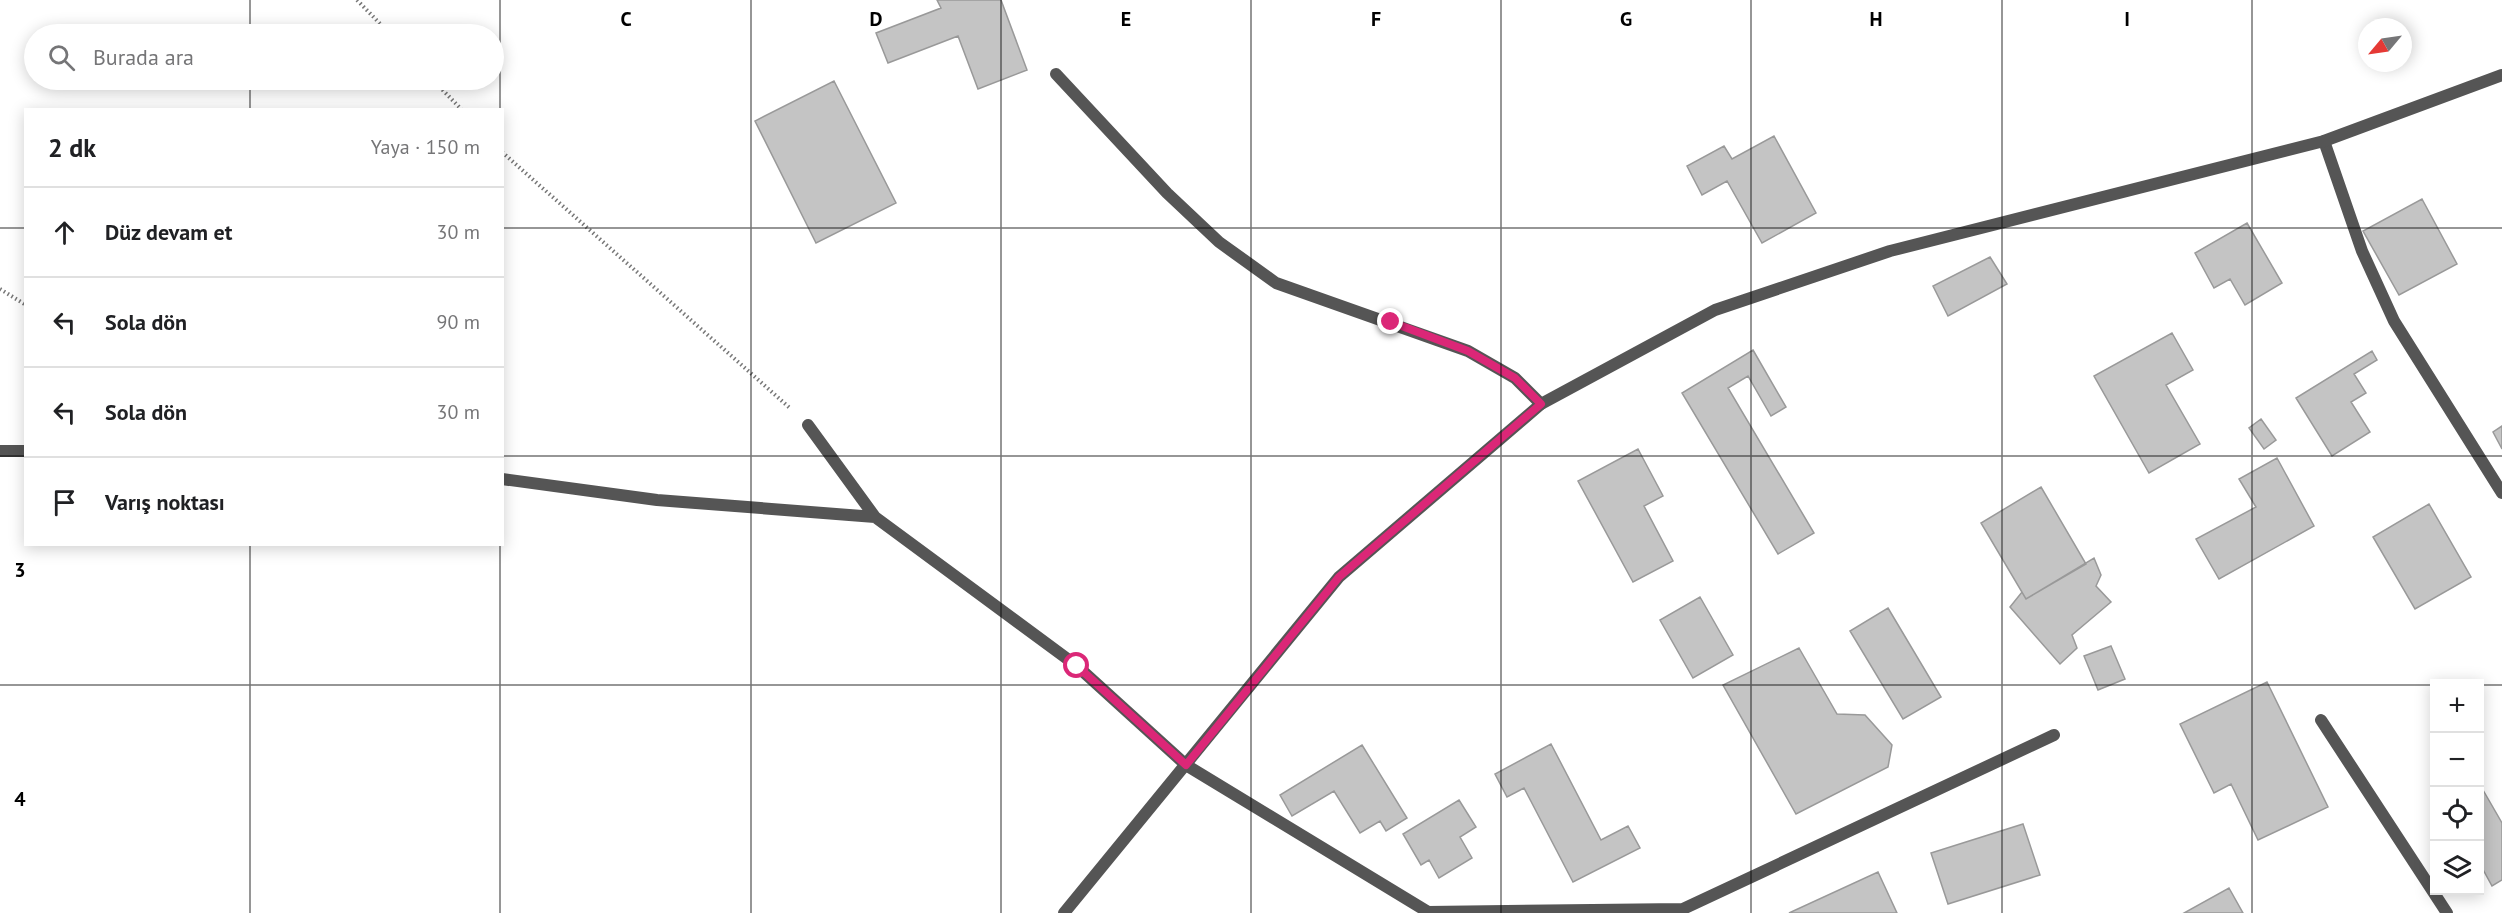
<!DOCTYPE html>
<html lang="tr">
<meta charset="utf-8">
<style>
body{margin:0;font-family:"PT Sans",sans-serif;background:#f6f6f6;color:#202124}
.controls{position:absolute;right:18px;bottom:18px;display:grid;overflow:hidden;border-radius:0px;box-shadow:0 3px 15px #0003}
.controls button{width:54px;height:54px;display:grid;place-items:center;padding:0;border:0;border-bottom:2px solid #e0e0e0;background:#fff;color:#202124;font:30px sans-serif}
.compass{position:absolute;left:2358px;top:18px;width:54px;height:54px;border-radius:50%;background:#fff;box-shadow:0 3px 15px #0003;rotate:241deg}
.stop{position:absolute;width:18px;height:18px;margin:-14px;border:4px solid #db2777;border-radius:50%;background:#fff}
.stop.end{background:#db2777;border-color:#fff;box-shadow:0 2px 6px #0008}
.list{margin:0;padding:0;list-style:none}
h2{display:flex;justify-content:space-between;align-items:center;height:78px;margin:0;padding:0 24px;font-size:26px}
h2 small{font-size:20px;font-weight:400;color:#757577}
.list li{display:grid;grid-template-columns:39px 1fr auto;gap:18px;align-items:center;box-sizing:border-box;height:90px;padding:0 24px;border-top:2px solid #e0e0e0}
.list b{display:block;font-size:22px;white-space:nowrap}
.list em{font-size:20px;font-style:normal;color:#757577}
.icon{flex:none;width:33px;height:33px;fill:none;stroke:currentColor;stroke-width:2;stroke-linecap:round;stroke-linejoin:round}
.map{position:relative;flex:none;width:2502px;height:913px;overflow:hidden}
.search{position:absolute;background:#fff;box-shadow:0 3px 15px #0003;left:24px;top:24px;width:480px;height:66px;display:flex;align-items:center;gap:15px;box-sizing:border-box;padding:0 21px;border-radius:33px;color:#757577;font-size:22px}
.panel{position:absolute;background:#fff;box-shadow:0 3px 15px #0003;left:24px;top:108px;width:480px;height:438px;border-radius:0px}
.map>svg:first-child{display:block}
.building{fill:#c4c4c4;stroke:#999;stroke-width:1.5}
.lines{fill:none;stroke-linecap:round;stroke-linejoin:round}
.path{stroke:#777;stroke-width:4;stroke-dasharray:1.5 3;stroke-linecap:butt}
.minor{stroke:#555;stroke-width:12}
.tertiary{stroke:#555;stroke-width:12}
.route{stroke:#db2777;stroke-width:8}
.grid{fill:none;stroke:#000;stroke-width:1.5;stroke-opacity:0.55}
.grid-label{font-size:20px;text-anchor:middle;font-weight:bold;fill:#000;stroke:#fff;stroke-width:5;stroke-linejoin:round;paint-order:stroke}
</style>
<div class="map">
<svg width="2502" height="913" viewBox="0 0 2502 913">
<rect width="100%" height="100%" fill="#fff"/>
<!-- building -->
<path class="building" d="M937 0H1001L1027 70 978 89 958 36 888 63 876 33 941 8Z
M834 81 896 203 816 243 755 121Z
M1774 136 1816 213 1762 243 1727 181 1702 195 1687 166 1724 146 1732 159Z
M2422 199 2457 264 2399 295 2363 231Z
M2247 223 2282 283 2245 305 2230 279 2214 288 2195 253Z
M1990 257 2007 284 1948 316 1933 286Z
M2172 333 2193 370 2166 385 2200 444 2149 473 2094 376Z
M1753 350 1786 407 1771 416 1748 376 1728 388 1814 533 1778 554 1682 393Z
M2372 351 2377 360 2354 374 2366 393 2351 402 2370 432 2332 456 2296 398Z
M2261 419 2276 440 2264 449 2249 428Z
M2502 426V449L2493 432Z
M1638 449 1663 496 1644 506 1673 561 1633 582 1578 481Z
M2277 458 2314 526 2219 579 2196 539 2256 507 2239 479Z
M2041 487 2086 564 2026 599 1981 523Z
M2429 504 2471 577 2415 609 2373 537Z
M2094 558 2101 575 2096 586 2111 602 2072 635 2077 648 2060 664 2010 607 2022 592 2026 599Z
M1700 597 1733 655 1693 678 1660 620Z
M1888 608 1941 697 1903 719 1850 631Z
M2111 646 2125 679 2098 690 2084 656Z
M1799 648 1837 714 1865 715 1892 745 1888 767 1796 814 1723 685Z
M2267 682 2328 807 2258 840 2231 784 2214 793 2180 724Z
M1551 744 1601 840 1628 826 1640 848 1573 882 1524 788 1507 797 1495 774Z
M1362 745 1407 818 1386 831 1380 821 1360 833 1334 791 1292 816 1280 795Z
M2483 790 2502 823V880L2492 886 2480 864V792Z
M1459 800 1476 827 1460 837 1472 858 1439 878 1429 860 1421 865 1403 834Z
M2023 824 2040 875 1948 904 1931 853Z
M1878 872 1897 913H1789Z
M2229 888 2243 913H2184Z"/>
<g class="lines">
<!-- path -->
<path class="path" d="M357 0 390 34
M433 80 462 110
M502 152 791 409
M0 289 26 305"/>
<!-- minor -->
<path class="minor" d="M1056 74 1167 193 1219 242 1276 283 1468 351 1515 378 1541 404
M2324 141 2362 251 2394 321 2502 493
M808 425 875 517 1077 666 1186 765 1428 912 1683 909 2054 735
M0 451H26
M502 479 657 500 875 517
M2321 720 2447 913"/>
<!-- tertiary -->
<path class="tertiary" d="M1064 913 1339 577 1541 404 1715 310 1890 251 2324 141 2502 75"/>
</g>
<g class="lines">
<!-- route -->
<path class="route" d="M1077 666 1186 765 1339 577 1541 404 1515 378 1468 351 1391 322"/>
</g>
<!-- grid -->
<path class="grid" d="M250 0V34M500 0V110M751 0V913M1001 0V913M1251 0V913M1501 0V913M1751 0V913M2002 0V913M2252 0V913M250 80V110M0 228H26M502 228H2502M0 456H26M502 456H2502M250 544V913M500 544V913M0 685H2434M2480 685H2502"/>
<g class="grid-label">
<text x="626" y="26">C</text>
<text x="876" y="26">D</text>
<text x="1126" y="26">E</text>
<text x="1376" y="26">F</text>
<text x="1626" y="26">G</text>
<text x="1876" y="26">H</text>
<text x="2127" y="26">I</text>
<text x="20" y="577">3</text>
<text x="20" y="806">4</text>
</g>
</svg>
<div class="controls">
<button>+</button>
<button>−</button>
<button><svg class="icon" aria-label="locate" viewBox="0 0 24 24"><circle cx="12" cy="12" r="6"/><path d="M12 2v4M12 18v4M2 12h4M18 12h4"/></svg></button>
<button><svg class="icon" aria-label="layers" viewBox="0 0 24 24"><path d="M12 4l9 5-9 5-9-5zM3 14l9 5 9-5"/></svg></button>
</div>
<svg class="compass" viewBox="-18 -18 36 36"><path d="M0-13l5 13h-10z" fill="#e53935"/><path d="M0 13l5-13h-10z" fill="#757577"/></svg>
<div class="stop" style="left:1077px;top:666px"></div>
<div class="stop end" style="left:1391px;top:322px"></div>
<div class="search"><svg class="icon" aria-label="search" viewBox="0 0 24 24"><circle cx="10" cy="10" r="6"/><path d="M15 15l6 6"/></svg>Burada ara</div>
<section class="panel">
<h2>2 dk<small>Yaya · 150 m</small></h2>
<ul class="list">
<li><svg class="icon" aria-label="ahead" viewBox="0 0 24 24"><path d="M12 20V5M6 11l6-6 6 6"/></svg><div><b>Düz devam et</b></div><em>30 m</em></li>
<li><svg class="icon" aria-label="left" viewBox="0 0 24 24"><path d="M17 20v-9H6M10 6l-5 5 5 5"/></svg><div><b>Sola dön</b></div><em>90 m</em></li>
<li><svg class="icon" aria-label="left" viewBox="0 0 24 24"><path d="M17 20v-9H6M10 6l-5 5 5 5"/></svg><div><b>Sola dön</b></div><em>30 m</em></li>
<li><svg class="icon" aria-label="arrive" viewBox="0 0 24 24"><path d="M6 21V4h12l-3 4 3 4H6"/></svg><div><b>Varış noktası</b></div></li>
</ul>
</section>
</div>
